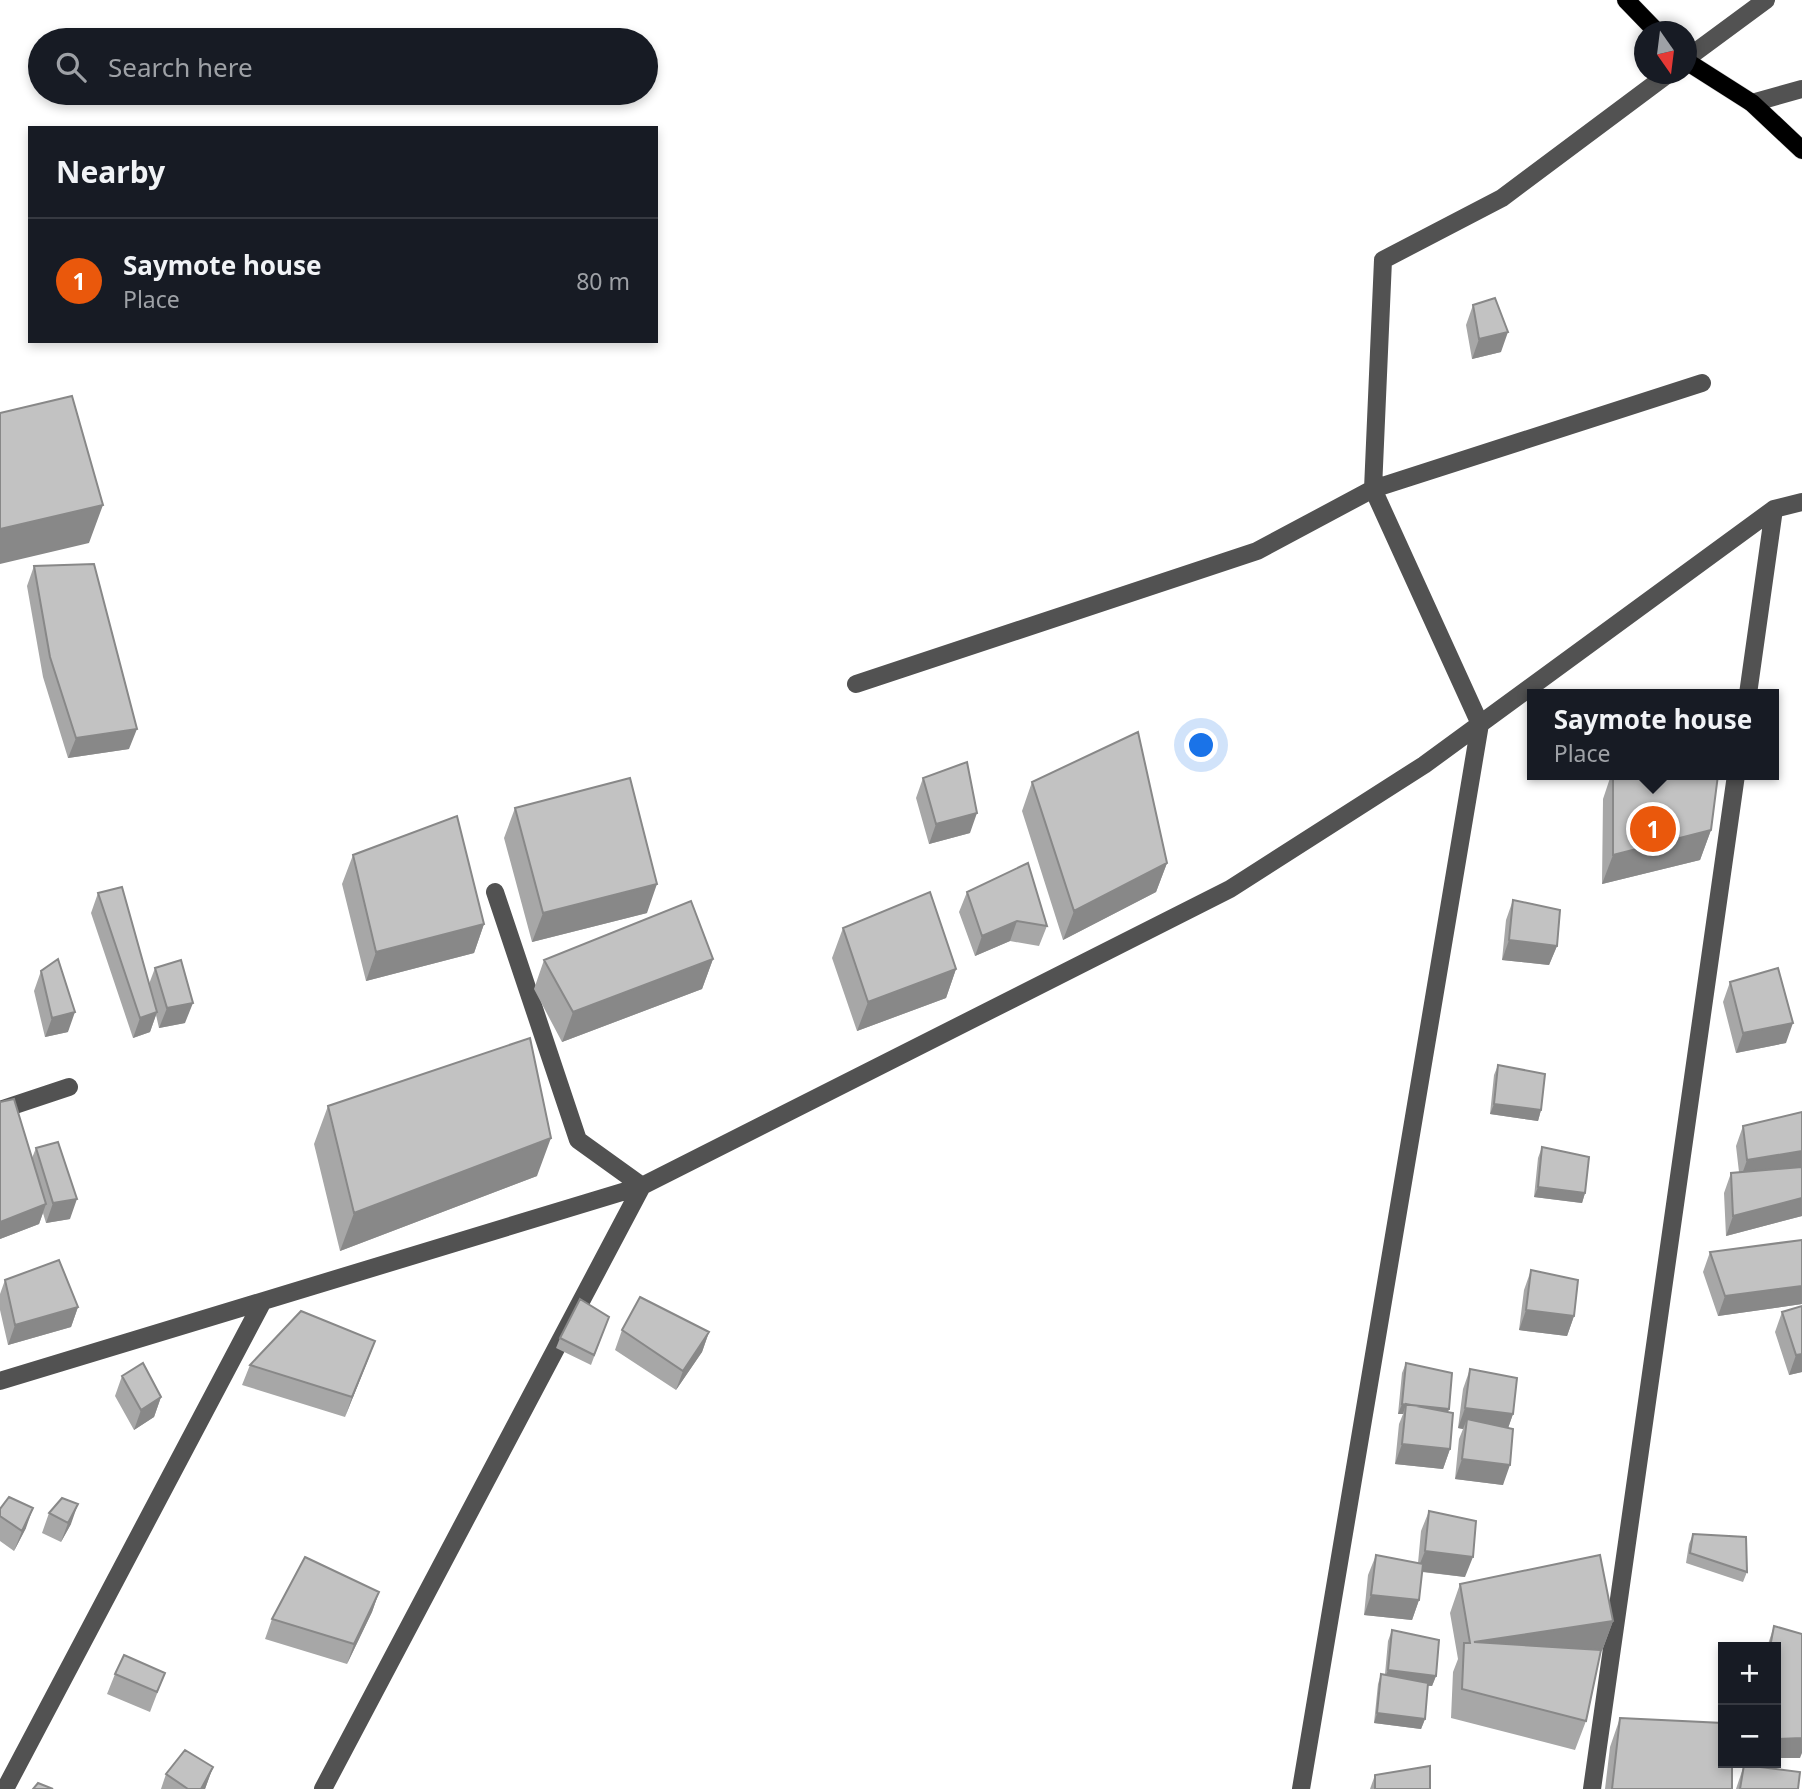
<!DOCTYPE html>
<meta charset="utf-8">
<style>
body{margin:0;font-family:"Noto Sans",sans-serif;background:#242831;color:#f1f3f6}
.controls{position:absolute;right:21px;bottom:21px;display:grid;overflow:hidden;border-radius:0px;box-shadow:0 4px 10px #0003}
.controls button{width:63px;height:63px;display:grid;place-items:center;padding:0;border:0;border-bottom:2px solid #363941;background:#171b24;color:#f1f3f6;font:35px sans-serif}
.compass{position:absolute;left:1634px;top:21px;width:63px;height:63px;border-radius:50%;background:#171b24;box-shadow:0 4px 10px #0003;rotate:166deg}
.you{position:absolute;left:1202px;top:746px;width:24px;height:24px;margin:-18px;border:5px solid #fff;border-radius:50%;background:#1a73e8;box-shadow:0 0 0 10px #1a73e833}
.badge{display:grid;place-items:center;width:46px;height:46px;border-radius:50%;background:#ea580c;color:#fff;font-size:23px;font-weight:700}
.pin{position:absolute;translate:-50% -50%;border:4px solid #fff;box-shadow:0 2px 7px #0006}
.popup{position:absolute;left:1527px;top:689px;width:252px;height:91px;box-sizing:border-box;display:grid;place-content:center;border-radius:0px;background:#171b24;filter:drop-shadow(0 2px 5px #0005);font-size:23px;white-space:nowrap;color:#9ea1a6}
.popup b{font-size:26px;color:#f1f3f6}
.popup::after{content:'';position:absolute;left:50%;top:100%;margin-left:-14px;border:14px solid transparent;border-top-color:#171b24}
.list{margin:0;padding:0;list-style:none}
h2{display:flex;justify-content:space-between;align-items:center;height:91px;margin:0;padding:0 28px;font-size:30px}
h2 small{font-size:23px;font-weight:400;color:#9ea1a6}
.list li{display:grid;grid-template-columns:46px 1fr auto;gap:21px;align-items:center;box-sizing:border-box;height:126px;padding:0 28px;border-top:2px solid #363941}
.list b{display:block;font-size:26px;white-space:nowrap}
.list p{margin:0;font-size:23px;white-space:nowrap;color:#9ea1a6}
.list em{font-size:23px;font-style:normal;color:#9ea1a6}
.icon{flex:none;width:38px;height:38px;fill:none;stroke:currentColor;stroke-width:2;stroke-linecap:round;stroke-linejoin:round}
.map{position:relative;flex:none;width:1802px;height:1789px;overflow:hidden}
.search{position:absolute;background:#171b24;box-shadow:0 4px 10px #0003;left:28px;top:28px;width:630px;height:77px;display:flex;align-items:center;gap:18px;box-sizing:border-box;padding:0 24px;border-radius:38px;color:#9ea1a6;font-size:26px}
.panel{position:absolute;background:#171b24;box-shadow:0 4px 10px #0003;left:28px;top:126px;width:630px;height:217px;border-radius:0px}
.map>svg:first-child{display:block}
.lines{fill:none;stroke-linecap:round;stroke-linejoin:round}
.major-casing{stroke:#dbdbdb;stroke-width:19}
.minor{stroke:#525252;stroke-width:18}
.major{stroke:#000;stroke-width:18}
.wall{fill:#a7a7a7}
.shaded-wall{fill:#888}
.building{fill:#c2c2c2;stroke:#888;stroke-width:2}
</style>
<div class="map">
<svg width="1802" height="1789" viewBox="0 0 1802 1789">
<rect width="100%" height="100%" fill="#fff"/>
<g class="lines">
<defs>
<path id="major" d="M1626 0 1657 32
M1686 61 1752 103 1802 150"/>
</defs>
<!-- major casing -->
<use href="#major" class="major-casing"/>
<!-- minor -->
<path class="minor" d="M1686 59 1766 0
M1668 74 1502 198 1383 260 1373 489 1702 383
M1752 103 1802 89
M856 684 1257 551 1373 489 1480 724 1301 1789
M1748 694 1774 509
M495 892 578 1140 642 1186
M0 1110 69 1087
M0 1381 642 1186 1230 889 1424 765 1774 509 1802 502
M5 1789 263 1301
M323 1789 642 1186
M1592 1789 1736 775"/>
<!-- major -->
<use href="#major" class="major"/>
</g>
<!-- wall -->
<path class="wall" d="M1473 305 1501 352 1472 359 1466 325Z
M34 566 129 749 68 758 43 677 27 586Z
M1611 775H1718L1711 830 1700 860 1602 884 1603 799Z
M923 778 970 833 929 844 916 798Z
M1032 782 1167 863 1156 892 1063 940 1022 811Z
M515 808 647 913 532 942 504 838Z
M353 855 484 924 474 953 366 981 342 884Z
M967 892 1047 926 1039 946 1010 941 975 956 959 912Z
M98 893 149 984 155 968 185 1023 159 1028 156 1015 150 1032 133 1038 91 913Z
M1513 900 1557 946 1549 965 1502 960 1506 920Z
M843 928 956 969 946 998 857 1031 832 958Z
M713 959 702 989 562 1042 534 989 544 960Z
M41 971 68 1032 45 1037 34 991Z
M1730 982 1786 1043 1736 1053 1723 1002Z
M1498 1065 1541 1110 1538 1121 1490 1114 1494 1075Z
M0 1102 32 1158 36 1148 70 1219 46 1223 43 1213 39 1224 0 1239Z
M328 1106 537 1176 340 1251 314 1144Z
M1743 1126 1802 1216 1726 1236 1724 1193 1731 1173 1739 1172 1736 1146Z
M1542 1147 1585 1193 1582 1203 1534 1197 1538 1158Z
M1802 1240V1304L1718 1316 1703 1272 1710 1252Z
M1531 1270 1574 1316 1567 1336 1519 1330 1524 1290Z
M5 1280 78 1307 71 1327 8 1345 0 1310V1294Z
M1782 1312 1802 1372 1789 1375 1775 1332Z
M609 1317 591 1365 556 1348 560 1338Z
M622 1330 709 1332 702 1352 676 1390 615 1350Z
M375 1341 345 1417 242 1385 250 1365Z
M1406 1363 1449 1409 1448 1412 1450 1449 1443 1469 1395 1464 1399 1424 1403 1414H1398L1402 1373Z
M1470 1369 1513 1414 1508 1428 1503 1485 1455 1479 1459 1439 1463 1429 1458 1428 1463 1389Z
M122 1376 161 1397 154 1417 134 1430 115 1396Z
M0 1509 26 1528 14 1551 0 1541Z
M1429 1511 1465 1577 1422 1572 1419 1600 1412 1620 1364 1615 1368 1575 1376 1555 1418 1563 1421 1531Z
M49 1513 71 1524 61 1542 42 1533Z
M1693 1534 1747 1572 1743 1582 1686 1563 1689 1544Z
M1460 1584 1613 1621 1602 1651H1601L1586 1721 1575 1750 1451 1718 1453 1672 1458 1659 1450 1613Z
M379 1592 372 1612 347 1664 265 1639 272 1619Z
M1774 1626 1800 1758 1776 1647H1767Z
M1392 1630 1436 1676 1432 1686H1428L1425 1719 1421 1729 1374 1723 1378 1684 1381 1674H1385L1388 1641Z
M165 1673 150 1712 107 1694 115 1674Z
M1620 1718 1732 1789H1605L1610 1747Z
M1744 1765 1798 1789H1736Z
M213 1767 205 1789H161L166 1774Z
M1375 1775 1430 1789H1370Z"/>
<!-- shaded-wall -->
<path class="shaded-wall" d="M1508 332 1501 352 1472 359 1479 339Z
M103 505 89 543 0 564V529Z
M137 729 129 749 68 758 76 738Z
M977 813 970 833 929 844 936 824Z
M1711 830 1700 860 1602 884 1613 855Z
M1167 863 1156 892 1063 940 1074 911Z
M657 884 647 913 532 942 543 913Z
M1017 921 1010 941 975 956 982 936Z
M484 924 474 953 366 981 376 952Z
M1509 940 1557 946 1549 965 1502 960Z
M713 959 702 989 562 1042 573 1012Z
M956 969 946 998 857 1031 868 1002Z
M193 1003 185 1023 159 1028 167 1008Z
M75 1012 68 1032 45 1037 52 1018Z
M157 1012 150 1032 133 1038 140 1018Z
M1793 1023 1786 1043 1736 1053 1743 1033Z
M1494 1104 1541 1110 1538 1121 1490 1114Z
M551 1138 537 1176 340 1251 354 1213Z
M1802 1151V1170L1740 1180 1747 1160Z
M1538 1187 1585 1193 1582 1203 1534 1197Z
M1802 1198V1216L1726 1236 1733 1216Z
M77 1199 70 1219 46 1223 53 1203Z
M46 1204 39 1224 0 1239V1222Z
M1802 1286V1304L1718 1316 1725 1296Z
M78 1307 71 1327 8 1345 15 1325Z
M1526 1310 1574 1316 1567 1336 1519 1330Z
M709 1332 702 1352 676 1390 683 1371Z
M375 1341 368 1360 345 1417 352 1397Z
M1802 1354V1372L1789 1375 1796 1355Z
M161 1397 154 1417 134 1430 141 1410Z
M1402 1404H1406L1403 1414H1398Z
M1406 1404 1449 1409 1445 1419Z
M1465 1408 1513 1414 1506 1434 1467 1419 1463 1429 1458 1428Z
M1402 1444 1450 1449 1443 1469 1395 1464Z
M1462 1459 1510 1465 1503 1485 1455 1479Z
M78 1504 71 1524 61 1542 68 1523Z
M33 1508 26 1528 14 1551 22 1531Z
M1425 1551 1473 1557 1465 1577 1417 1571Z
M379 1592 372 1612 347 1664 354 1644Z
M1371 1595 1419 1600 1412 1620 1364 1615Z
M1613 1621 1602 1651 1463 1672 1474 1642Z
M1388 1670 1436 1676 1432 1686 1384 1680Z
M1377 1713 1425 1719 1421 1729 1374 1723Z
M1802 1738V1753L1800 1758H1776V1739Z
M213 1767 205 1789H201Z"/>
<!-- building -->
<path class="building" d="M1495 298 1508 332 1479 339 1473 305Z
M72 396 103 505 0 529V413Z
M94 564 137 729 76 738 50 657 34 566Z
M1138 732 1167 863 1074 911 1032 782Z
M967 762 977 813 936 824 923 778Z
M1613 775H1718L1711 830 1613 855Z
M630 778 657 884 543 913 515 808Z
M457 816 484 924 376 952 353 855Z
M1028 863 1047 926 1017 921 982 936 967 892Z
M122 887 157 1012 140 1018 98 893Z
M930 892 956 969 868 1002 843 928Z
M1513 900 1560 910 1557 946 1509 940Z
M691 901 713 959 573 1012 544 960Z
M58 959 75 1012 52 1018 41 971Z
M181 960 193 1003 167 1008 155 968Z
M1778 968 1793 1023 1743 1033 1730 982Z
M530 1038 551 1138 354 1213 328 1106Z
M1498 1065 1545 1074 1541 1110 1494 1104Z
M14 1099 46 1204 0 1222V1102Z
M1802 1112V1151L1747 1160 1743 1126Z
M58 1142 77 1199 53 1203 36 1148Z
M1542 1147 1589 1157 1585 1193 1538 1187Z
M1802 1167V1198L1733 1216 1731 1173Z
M1802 1240V1286L1725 1296 1710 1252Z
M59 1260 78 1307 15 1325 5 1280Z
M1531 1270 1578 1280 1574 1316 1526 1310Z
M640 1297 709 1332 683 1371 622 1330Z
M580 1299 609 1317 594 1355 560 1338Z
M1802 1306V1354L1796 1355 1782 1312Z
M301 1311 375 1341 352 1397 250 1365Z
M143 1363 161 1397 141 1410 122 1376Z
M1406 1363 1452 1373 1449 1409 1402 1404Z
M1470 1369 1517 1378 1513 1414 1465 1408Z
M1406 1404 1453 1413 1450 1449 1402 1444Z
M1467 1419 1513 1429 1510 1465 1462 1459Z
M9 1497 33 1508 22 1531 0 1516V1509Z
M62 1498 78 1504 68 1523 49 1513Z
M1429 1511 1476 1521 1473 1557 1425 1551Z
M1693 1534 1746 1537 1747 1572 1690 1553Z
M1376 1555 1423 1564 1419 1600 1371 1595Z
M1600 1555 1613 1621 1474 1642 1601 1650 1586 1721 1462 1689 1464 1643H1470L1460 1584Z
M305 1557 379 1592 354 1644 272 1619Z
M1774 1626 1802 1634V1738L1776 1739V1647H1770Z
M1392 1630 1439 1640 1436 1676 1388 1670Z
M124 1655 165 1673 157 1692 115 1674Z
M1381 1674 1428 1683 1425 1719 1377 1713Z
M1620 1718 1723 1723V1763H1732V1789H1612Z
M185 1750 213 1767 201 1789H188L166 1774Z
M1744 1765 1800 1772 1798 1789H1740Z
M1430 1766V1789H1375V1775Z
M38 1783 53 1789H33Z"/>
</svg>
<div class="controls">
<button>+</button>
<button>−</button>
</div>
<svg class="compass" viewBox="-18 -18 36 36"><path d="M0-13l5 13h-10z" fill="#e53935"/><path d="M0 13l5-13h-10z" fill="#9ea1a6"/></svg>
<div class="you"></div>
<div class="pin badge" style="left:1653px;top:829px">1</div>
<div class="popup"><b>Saymote house</b>Place</div>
<div class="search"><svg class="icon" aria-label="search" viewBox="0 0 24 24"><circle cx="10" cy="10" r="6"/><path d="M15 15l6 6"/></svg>Search here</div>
<section class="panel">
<h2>Nearby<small></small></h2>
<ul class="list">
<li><span class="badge">1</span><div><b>Saymote house</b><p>Place</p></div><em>80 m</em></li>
</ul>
</section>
</div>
